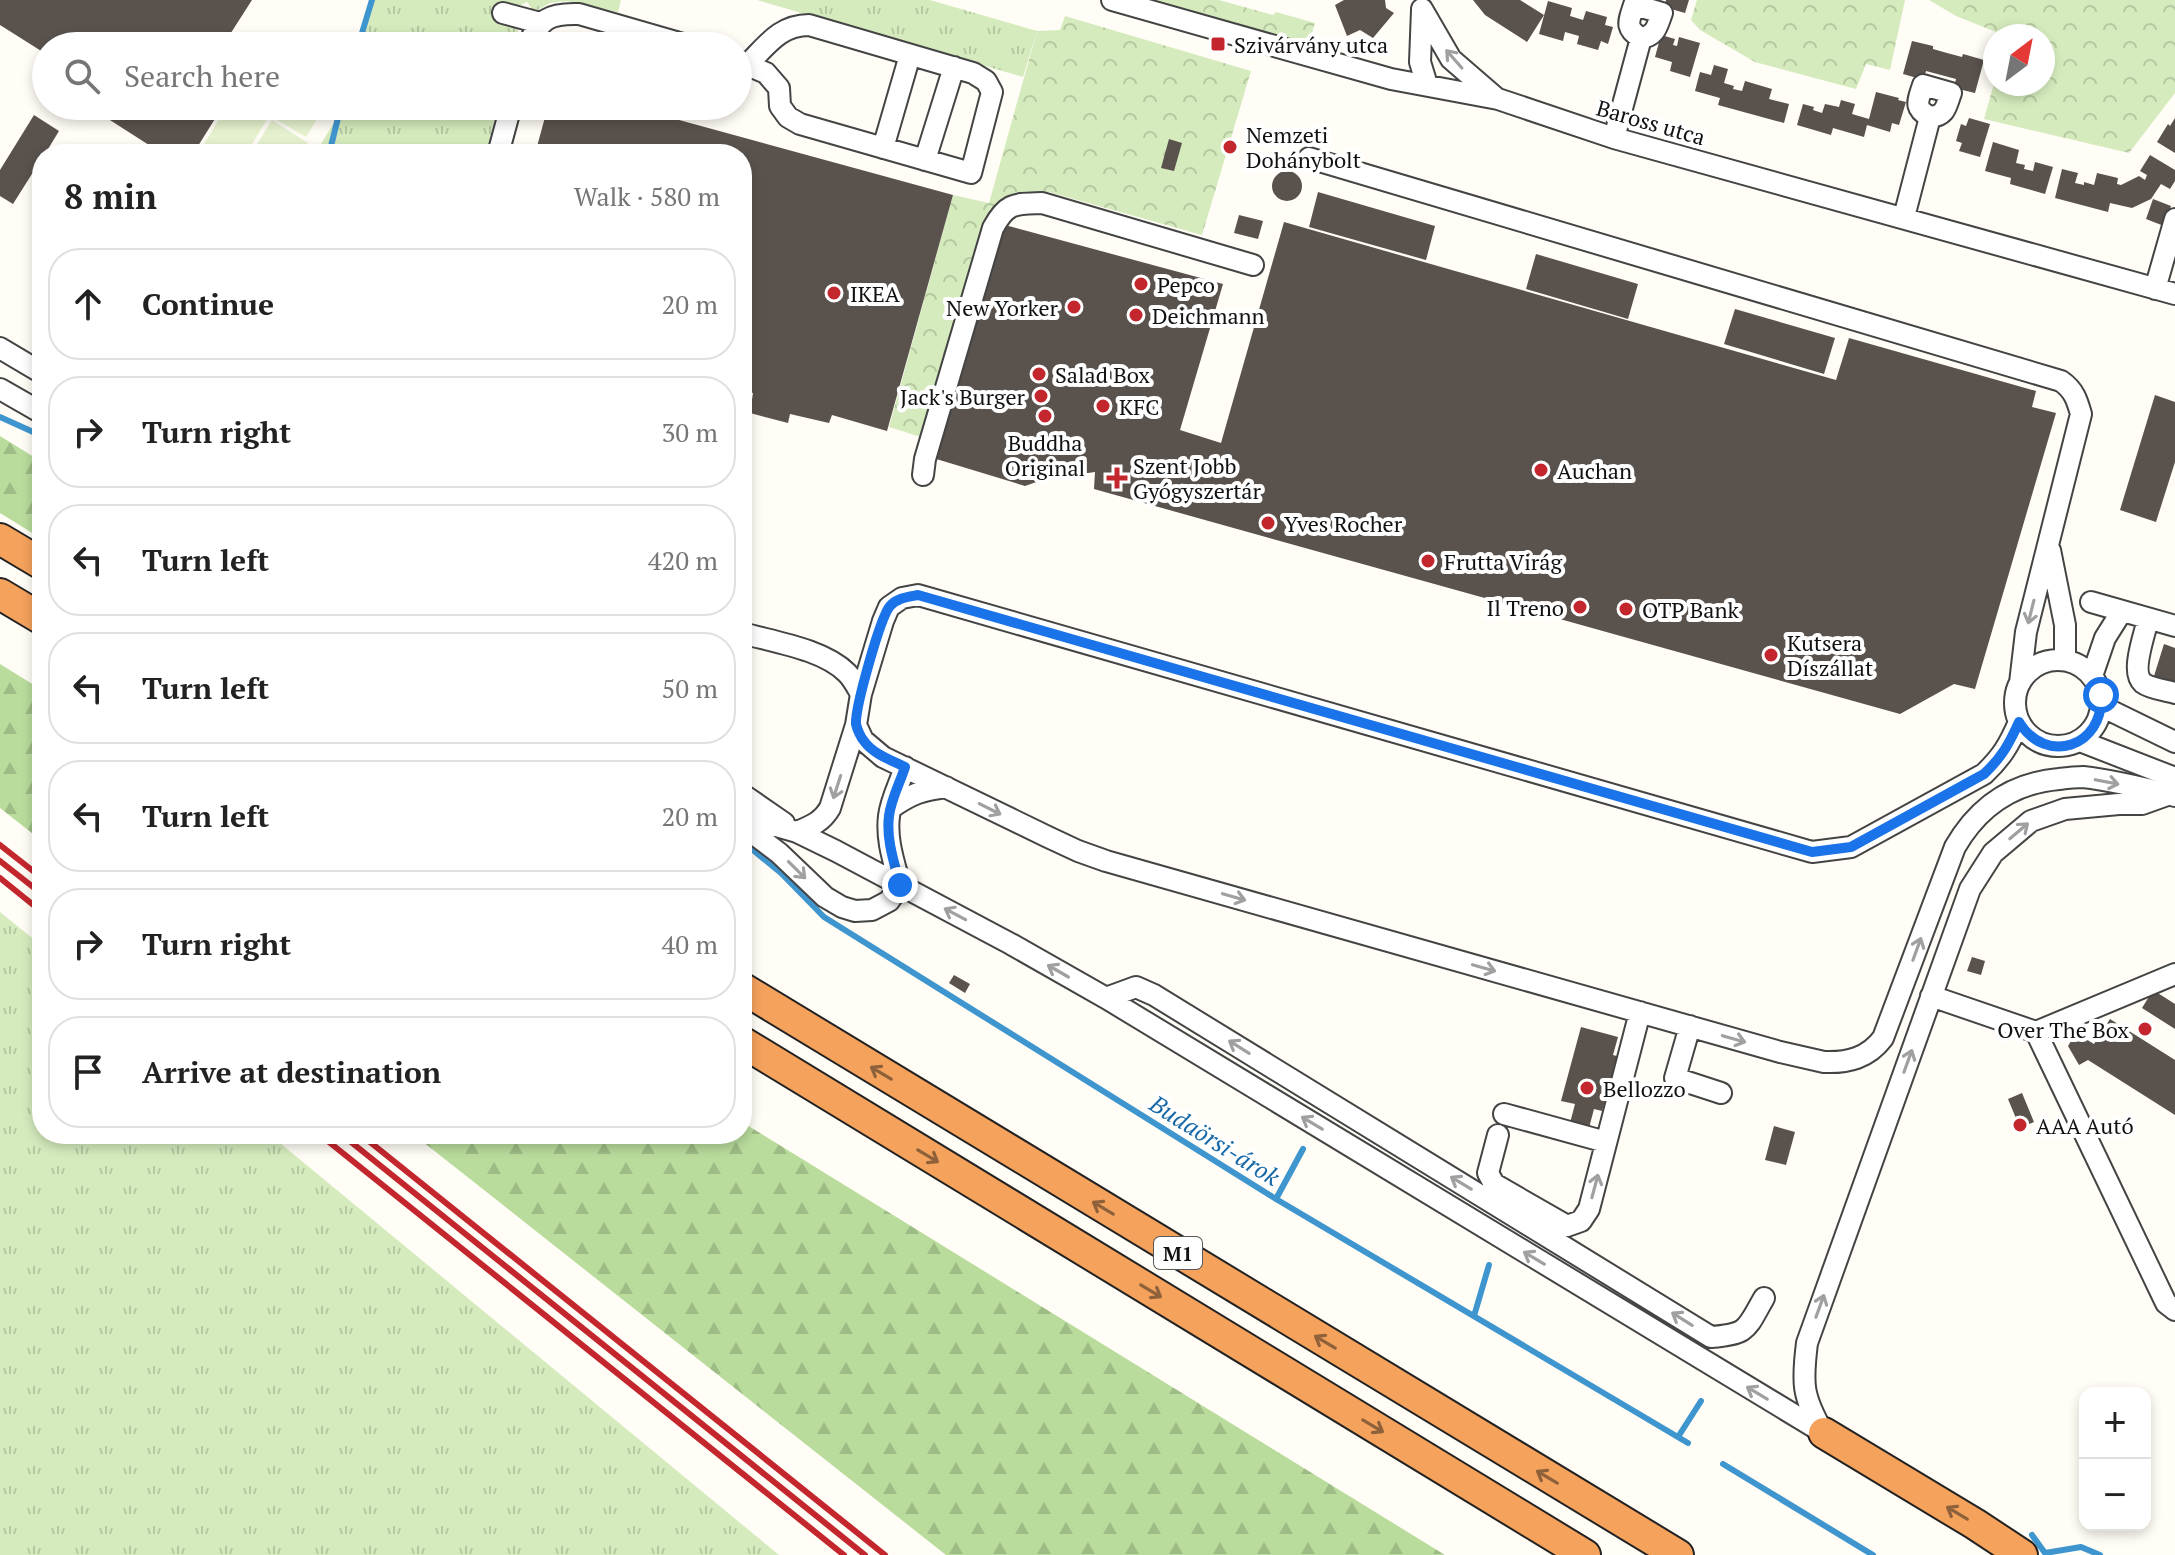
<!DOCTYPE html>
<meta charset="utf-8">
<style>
body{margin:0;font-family:"PT Serif",serif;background:#f6f6f6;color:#222}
.controls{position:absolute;right:24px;bottom:24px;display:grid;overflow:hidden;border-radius:16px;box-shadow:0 4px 12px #0003}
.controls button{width:72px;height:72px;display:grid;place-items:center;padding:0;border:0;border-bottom:2px solid #e0e0e0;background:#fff;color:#222;font:40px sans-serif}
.compass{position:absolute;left:1983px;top:24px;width:72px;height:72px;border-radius:50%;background:#fff;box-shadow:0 4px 12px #0003;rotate:32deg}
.stop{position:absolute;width:24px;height:24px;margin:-18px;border:6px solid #1a73e8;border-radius:50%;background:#fff}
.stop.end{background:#1a73e8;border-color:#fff;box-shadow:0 2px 8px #0008}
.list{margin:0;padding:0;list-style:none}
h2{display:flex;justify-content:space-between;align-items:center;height:104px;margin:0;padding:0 32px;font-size:34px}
h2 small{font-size:26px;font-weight:400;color:#767676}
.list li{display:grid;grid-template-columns:52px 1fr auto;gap:24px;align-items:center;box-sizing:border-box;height:112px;margin:0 16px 16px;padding:0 16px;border:2px solid #e0e0e0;border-radius:32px}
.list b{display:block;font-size:30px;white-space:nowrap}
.list em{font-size:26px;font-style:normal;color:#767676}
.icon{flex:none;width:44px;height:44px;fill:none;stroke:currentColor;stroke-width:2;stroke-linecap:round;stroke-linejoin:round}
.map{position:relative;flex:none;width:2175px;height:1555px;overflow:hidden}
.search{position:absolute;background:#fff;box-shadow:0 4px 12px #0003;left:32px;top:32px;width:720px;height:88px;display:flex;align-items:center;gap:20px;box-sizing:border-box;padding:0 28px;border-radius:44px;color:#767676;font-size:30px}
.panel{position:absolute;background:#fff;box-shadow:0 4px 12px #0003;left:32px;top:144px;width:720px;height:1000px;border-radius:32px}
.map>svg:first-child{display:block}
.grass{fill:url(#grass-tufts)}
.forest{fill:url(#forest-firs)}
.park{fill:url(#park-crowns)}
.pitch{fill:#e6f2cf}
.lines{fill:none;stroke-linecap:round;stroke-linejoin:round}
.stream{stroke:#3f96cf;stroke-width:6}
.building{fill:#5a524d}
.minor-casing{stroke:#444;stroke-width:24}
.highway-casing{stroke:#222;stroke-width:34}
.minor{stroke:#fff;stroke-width:20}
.highway{stroke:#f5a25d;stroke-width:30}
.rail{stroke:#c4262e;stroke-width:6}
.oneway{stroke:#a0a0a0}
.oneway2{stroke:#8e613b}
.route{stroke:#1a73e8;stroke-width:10}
.poi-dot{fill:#c4262e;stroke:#fff;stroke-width:3}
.labels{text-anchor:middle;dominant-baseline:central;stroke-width:8;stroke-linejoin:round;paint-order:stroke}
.shield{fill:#fff;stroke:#585858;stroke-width:2}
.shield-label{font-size:20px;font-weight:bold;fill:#111}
.poi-label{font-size:22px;fill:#111;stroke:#fff;text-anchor:start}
.street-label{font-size:22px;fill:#111;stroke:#fff}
.water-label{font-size:24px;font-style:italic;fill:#1768a6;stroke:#fff}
</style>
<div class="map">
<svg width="2175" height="1555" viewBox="0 0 2175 1555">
<defs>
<pattern id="grass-tufts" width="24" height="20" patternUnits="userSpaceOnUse" patternTransform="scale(2)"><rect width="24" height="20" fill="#d5ebbd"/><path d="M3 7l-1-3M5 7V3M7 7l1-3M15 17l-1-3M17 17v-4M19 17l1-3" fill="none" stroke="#b6c8a1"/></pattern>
<pattern id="forest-firs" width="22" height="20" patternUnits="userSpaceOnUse" patternTransform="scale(2)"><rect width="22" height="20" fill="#b9dc9c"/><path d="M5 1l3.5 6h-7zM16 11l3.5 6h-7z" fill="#9ebc85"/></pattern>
<pattern id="park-crowns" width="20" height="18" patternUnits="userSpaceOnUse" patternTransform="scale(2)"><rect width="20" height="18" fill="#d5ebbd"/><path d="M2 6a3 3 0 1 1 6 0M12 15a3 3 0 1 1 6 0" fill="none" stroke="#b6c8a1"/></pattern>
</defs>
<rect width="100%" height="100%" fill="#fffdf5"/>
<!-- grass -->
<path class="grass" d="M374 0H621L618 12 566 1 550 3 534 12 527 2 519 6 502 2 497 20 519 27 514 46H361Z
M757 0H930L1037 31 1023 77Z
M344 106H498L486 154H315Z
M0 912 42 946V1134H269L779 1555H0Z"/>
<!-- forest -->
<path class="forest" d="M0 436 42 462V539L0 513Z
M0 664 42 690V841L0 808Z
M742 1122 1445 1555H946L413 1134H742Z"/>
<!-- park -->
<path class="park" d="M1145 0H1219L1273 15 1276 12 1315 23 1308 46Z
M1697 0H1905L1890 70 1866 64 1856 89 1755 62 1700 30 1691 20Z
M1929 0H2175V93L2129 153 1984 119 1995 80V84H2043V36H2006L1956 16Z
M1065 16 1251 71 1202 235 1049 192 1018 193 997 208 980 235 934 392 929 428 924 438 889 427 953 195 989 203 1037 31 1060 30Z"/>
<!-- pitch -->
<path class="pitch" d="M227 106H253L269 116 246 154H198Z
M283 106H325L306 137 275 119Z
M272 120 308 143 301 154H251Z"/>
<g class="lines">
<!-- stream -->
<path class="stream" d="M358 46 372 0
M329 154 341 106
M0 417 42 436
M742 841 781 873 824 917 1276 1199 1688 1443
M1276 1199 1303 1149
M1474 1316 1489 1265
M1678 1437 1701 1401
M1723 1464 1873 1555
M2032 1535 2045 1553 2081 1547 2100 1555"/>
</g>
<!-- building -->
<path class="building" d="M0 0H252L227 39 238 46H46V54L0 25Z
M1344 0H1385L1386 8 1394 13 1373 38 1360 30 1347 36 1335 5Z
M1473 0H1520L1544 15 1527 42 1485 15Z
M1666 0H1689L1685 13 1664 7Z
M1548 1 1572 8 1570 16 1583 20 1586 11 1607 17 1605 25 1613 27 1608 44 1601 41 1598 50 1577 44 1579 36 1565 32 1563 41 1539 34Z
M1661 35 1675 39 1673 45 1677 46 1679 37 1700 43 1690 77 1670 71 1672 62 1655 57Z
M1912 41 1933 46V49L1947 53 1962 57 1963 54 1984 60 1975 93 1954 88 1956 79 1926 71 1924 80 1903 74Z
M1714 65 1728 69 1724 83 1734 86 1733 89 1742 91 1745 81 1772 89 1769 99 1789 104 1784 123 1718 105 1720 98 1695 91 1700 72 1711 75Z
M1876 92 1899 98 1898 100 1906 102 1899 125 1892 123 1890 132 1867 125 1864 137 1833 128 1831 135 1797 125 1803 104 1814 107 1813 110 1822 113 1825 104 1839 107 1841 100 1855 104 1852 114 1869 119Z
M88 106H223L193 154H163Z
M548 106H628L953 195 887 431 832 415 829 423 790 414 788 423 750 413 753 393 742 390V154H535Z
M34 115 59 131 45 154H42V158L13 204 0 196V170Z
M1969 118 1990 124 1980 157 1959 151 1962 143 1956 141 1961 124 1966 126Z
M2175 118V153L2157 142 2168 124 2170 126Z
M1169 139 1182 143 1174 171 1161 168Z
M1993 142 2019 150 2016 163 2025 165 2024 169 2033 171 2035 162 2053 167 2045 194 2010 184 2011 178 1985 171Z
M2150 155 2175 170V181L2170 189 2161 184 2151 199 2132 208 2110 203 2108 212 2055 198 2062 169 2078 173 2075 183 2084 185V182L2094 185 2097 173 2118 178 2117 184 2121 185 2139 176 2145 180 2147 175 2140 171Z
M1272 186a15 15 0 1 1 30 0a15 15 0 1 1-30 0Z
M1318 192 1435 226 1426 260 1309 227Z
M2153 199 2171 206 2164 226 2146 219Z
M1239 215 1263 221 1258 239 1234 233Z
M1284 222 1836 380 1849 338 2036 391 2032 407 2056 413 1975 689 1954 684 1900 714 1094 489 1095 472 1045 479 1025 486 933 458 1001 224 1223 284 1180 430 1221 443Z
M1536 254 1638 284 1628 319 1526 289Z
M1735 309 1835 338 1824 374 1724 344Z
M2155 395 2175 402V462L2156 522 2120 510Z
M2164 644 2175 648V682L2154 676Z
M1972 957 1985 961 1981 975 1967 971Z
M954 975 970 984 965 993 949 983Z
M2153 990 2175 1004V1029L2142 1008Z
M2110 1019 2175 1060V1115L2088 1060 2079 1065 2068 1046 2076 1033 2094 1044Z
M1581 1027 1618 1037 1613 1055 1620 1057 1615 1075 1613 1074 1602 1111 1594 1109 1589 1128 1570 1123 1575 1104 1561 1101Z
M2022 1093 2034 1122 2020 1128 2008 1099Z
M1774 1126 1795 1132 1786 1165 1765 1160Z"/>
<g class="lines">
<defs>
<path id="minor" d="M1112 0 1391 79 1498 99 1614 138 2175 294
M1422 9 1451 59 1495 97
M1422 10 1420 62 1427 85
M503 13 540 23
M527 46C541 19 548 13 579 14L690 46
M738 61 766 73 779 88 780 106 788 117 800 124 971 173 992 92 986 81 973 73 809 25C780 25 767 45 748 64
M1614 138 1641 38C1656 36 1657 26 1662 13L1634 5C1629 21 1624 28 1641 38
M883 148 910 55
M498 154 511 106
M1309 158 2061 381C2074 390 2077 400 2081 414L2026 632 2020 683
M925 160 954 67
M1904 217 1930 117C1946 116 1946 106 1951 93L1923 85C1918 101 1913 108 1930 117
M2155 289 2175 219
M0 348 42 373
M0 389 42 413
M923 475 925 459 993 228C1007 202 1015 204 1042 203L1253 265
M2050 550 2065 625V660
M2091 602 2175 626
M2148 619C2145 634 2130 672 2143 683 2151 689 2165 690 2175 693
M742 633C774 642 823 649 847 673 853 679 857 687 861 694
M2015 703a43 43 0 1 1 86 0a43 43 0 1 1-86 0Z
M2092 676 2105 638 2122 611
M2101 706 2175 742
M856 725 863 740 883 757 1048 837 1078 851 1106 861 1780 1052 1824 1062C1848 1063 1868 1058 1883 1038L1955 847C1978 807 2012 783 2059 779 2067 778 2075 777 2083 777 2111 780 2148 789 2175 796
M2080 741 2175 778
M742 794 784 823
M891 808C911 794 922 790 946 787
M742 816 797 832 836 851 1011 944 1106 998 1824 1433
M742 825 779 853 825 897 842 907 855 911 872 910 889 901 900 885
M797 832C811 826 822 822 830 808L856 725 861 694 883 621 889 607 902 598 918 595 1812 852 1851 847 1984 774C2002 757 2009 745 2019 722
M900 885C894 862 886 840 889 816 891 799 900 783 905 767
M1931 996 2036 1032 2166 1303 2175 1310
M1106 998 1136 987 1154 995 1711 1337C1749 1334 1746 1329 1764 1298
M1690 1026 1675 1078 1721 1093
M2036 1032 2175 974
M1504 1114 1606 1142
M1498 1135 1488 1173 1494 1184 1567 1226 1581 1221 1589 1209 1640 1012
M1823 1432C1802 1396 1802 1383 1807 1343L1970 889 1993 853 2031 821 2065 809 2119 804H2142L2170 794"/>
<path id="highway" d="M0 539 42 564
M0 594 42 619
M742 988 1678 1555
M742 1042 1585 1555
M1824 1433 1975 1524 2022 1555"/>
</defs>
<!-- minor casing -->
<use href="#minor" class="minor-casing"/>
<!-- highway casing -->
<use href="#highway" class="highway-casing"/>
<!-- minor -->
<use href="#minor" class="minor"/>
<!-- highway -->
<use href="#highway" class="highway"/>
<!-- rail -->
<path class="rail" d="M0 845 42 878
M0 861 42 894
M0 878 42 912
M319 1134 844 1555
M341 1134 865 1555
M360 1134 885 1555"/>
</g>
<!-- one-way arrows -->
<defs><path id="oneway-shaft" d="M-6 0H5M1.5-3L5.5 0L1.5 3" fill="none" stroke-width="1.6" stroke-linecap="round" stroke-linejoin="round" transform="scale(2)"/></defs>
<g class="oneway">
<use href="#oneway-shaft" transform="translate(1454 59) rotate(-131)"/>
<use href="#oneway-shaft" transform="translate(2031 612) rotate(104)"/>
<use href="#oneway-shaft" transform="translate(2107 782) rotate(11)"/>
<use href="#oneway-shaft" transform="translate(837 787) rotate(108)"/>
<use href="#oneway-shaft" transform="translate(990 809) rotate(27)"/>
<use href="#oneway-shaft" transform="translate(2019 831) rotate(-40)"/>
<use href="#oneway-shaft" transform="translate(797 870) rotate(45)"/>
<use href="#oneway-shaft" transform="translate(1234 897) rotate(16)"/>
<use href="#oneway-shaft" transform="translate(955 914) rotate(-152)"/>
<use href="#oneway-shaft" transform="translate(1917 949) rotate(-70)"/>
<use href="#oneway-shaft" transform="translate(1484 968) rotate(16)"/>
<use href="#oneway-shaft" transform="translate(1058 971) rotate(-150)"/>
<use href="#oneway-shaft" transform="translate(1734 1039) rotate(16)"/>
<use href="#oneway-shaft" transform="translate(1239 1047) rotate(-148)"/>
<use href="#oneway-shaft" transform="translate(1908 1061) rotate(-70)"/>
<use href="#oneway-shaft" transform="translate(1312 1123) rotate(-149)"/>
<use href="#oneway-shaft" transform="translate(1461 1183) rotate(-149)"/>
<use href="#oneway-shaft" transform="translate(1595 1186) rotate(-75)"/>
<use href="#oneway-shaft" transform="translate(1534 1258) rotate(-149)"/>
<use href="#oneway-shaft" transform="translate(1820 1306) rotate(-70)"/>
<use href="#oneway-shaft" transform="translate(1682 1319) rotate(-148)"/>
<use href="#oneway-shaft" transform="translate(1757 1393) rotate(-149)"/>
</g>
<g class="oneway2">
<use href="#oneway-shaft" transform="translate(881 1073) rotate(-149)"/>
<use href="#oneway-shaft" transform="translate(928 1156) rotate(31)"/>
<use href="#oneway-shaft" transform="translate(1103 1208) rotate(-149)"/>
<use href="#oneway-shaft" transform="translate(1151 1291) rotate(31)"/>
<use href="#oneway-shaft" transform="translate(1325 1342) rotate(-149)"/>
<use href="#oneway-shaft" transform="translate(1373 1426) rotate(31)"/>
<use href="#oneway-shaft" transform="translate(1547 1477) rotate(-149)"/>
<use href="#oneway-shaft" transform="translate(1957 1513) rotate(-149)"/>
</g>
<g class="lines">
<!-- route -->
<path class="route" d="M900 885C894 862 886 839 889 816 891 799 900 783 905 767 891 760 873 754 864 741 861 738 857 729 856 724 855 708 880 618 890 606 897 598 907 597 918 595L1812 852 1851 847 1984 774C2002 757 2009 744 2019 722 2046 766 2104 747 2101 695"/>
</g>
<!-- markers -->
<g class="poi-dot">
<rect x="1210" y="36" width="16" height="16" rx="4"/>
<circle cx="1230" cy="147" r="8"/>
<circle cx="1141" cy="284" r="8"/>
<circle cx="834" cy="293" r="8"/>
<circle cx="1074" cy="307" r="8"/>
<circle cx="1136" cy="315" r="8"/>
<circle cx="1039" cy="374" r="8"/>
<circle cx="1041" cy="396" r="8"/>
<circle cx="1103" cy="406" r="8"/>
<circle cx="1045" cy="416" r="8"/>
<circle cx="1541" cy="470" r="8"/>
<path d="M1113 466h8v8h8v8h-8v8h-8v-8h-8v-8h8z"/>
<circle cx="1268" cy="523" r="8"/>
<circle cx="1428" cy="561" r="8"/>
<circle cx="1580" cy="607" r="8"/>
<circle cx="1626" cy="609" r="8"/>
<circle cx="1771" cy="655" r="8"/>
<circle cx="2145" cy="1029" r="8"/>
<circle cx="1587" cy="1088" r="8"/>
<circle cx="2020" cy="1125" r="8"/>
</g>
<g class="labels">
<!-- shield labels -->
<rect class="shield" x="1154" y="1237" width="48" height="32" rx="6"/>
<g class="shield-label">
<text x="1178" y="1253">M1</text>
</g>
<!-- poi labels -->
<g class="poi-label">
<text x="1234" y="44">Szivárvány utca</text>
<text x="1246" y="134">Nemzeti<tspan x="1246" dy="25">Dohánybolt</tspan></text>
<text x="1157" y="284">Pepco</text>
<text x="850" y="293">IKEA</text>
<text x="1058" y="307" text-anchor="end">New Yorker</text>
<text x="1152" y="315">Deichmann</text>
<text x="1055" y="374">Salad Box</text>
<text x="1025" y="396" text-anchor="end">Jack's Burger</text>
<text x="1119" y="406">KFC</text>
<text x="1045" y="442" text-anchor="middle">Buddha<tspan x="1045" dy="25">Original</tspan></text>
<text x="1133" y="465">Szent Jobb<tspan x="1133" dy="25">Gyógyszertár</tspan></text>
<text x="1557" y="470">Auchan</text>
<text x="1284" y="523">Yves Rocher</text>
<text x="1444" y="561">Frutta Virág</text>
<text x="1564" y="607" text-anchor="end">Il Treno</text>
<text x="1642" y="609">OTP Bank</text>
<text x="1787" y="642">Kutsera<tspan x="1787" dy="25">Díszállat</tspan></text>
<text x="2129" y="1029" text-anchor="end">Over The Box</text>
<text x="1603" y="1088">Bellozzo</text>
<text x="2036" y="1125">AAA Autó</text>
</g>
<!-- street labels -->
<g class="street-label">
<text transform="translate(1651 122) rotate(16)">Baross utca</text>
</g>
<!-- water labels -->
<g class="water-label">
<text transform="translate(1215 1140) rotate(32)">Budaörsi-árok</text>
</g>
</g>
</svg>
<div class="controls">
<button>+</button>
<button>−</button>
</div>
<svg class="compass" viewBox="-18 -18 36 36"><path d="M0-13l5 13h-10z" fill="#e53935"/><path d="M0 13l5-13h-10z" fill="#767676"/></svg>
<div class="stop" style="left:2101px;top:695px"></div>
<div class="stop end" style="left:900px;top:885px"></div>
<div class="search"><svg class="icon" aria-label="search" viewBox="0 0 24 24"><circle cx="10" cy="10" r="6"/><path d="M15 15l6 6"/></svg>Search here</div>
<section class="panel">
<h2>8 min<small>Walk · 580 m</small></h2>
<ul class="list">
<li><svg class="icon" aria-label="ahead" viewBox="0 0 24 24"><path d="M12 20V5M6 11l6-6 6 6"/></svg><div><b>Continue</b></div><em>20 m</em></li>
<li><svg class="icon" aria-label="right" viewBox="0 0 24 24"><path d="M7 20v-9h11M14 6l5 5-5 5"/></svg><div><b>Turn right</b></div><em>30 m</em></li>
<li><svg class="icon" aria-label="left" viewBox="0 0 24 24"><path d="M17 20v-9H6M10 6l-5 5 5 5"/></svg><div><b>Turn left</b></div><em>420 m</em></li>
<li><svg class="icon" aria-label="left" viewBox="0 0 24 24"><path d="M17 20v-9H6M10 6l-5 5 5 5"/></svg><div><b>Turn left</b></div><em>50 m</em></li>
<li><svg class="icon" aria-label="left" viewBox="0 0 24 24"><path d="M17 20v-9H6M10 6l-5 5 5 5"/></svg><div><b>Turn left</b></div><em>20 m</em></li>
<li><svg class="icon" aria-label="right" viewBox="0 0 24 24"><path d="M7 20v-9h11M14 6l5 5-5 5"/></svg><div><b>Turn right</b></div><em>40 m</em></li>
<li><svg class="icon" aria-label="arrive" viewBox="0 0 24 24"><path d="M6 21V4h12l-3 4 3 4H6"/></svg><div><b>Arrive at destination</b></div></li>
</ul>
</section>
</div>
